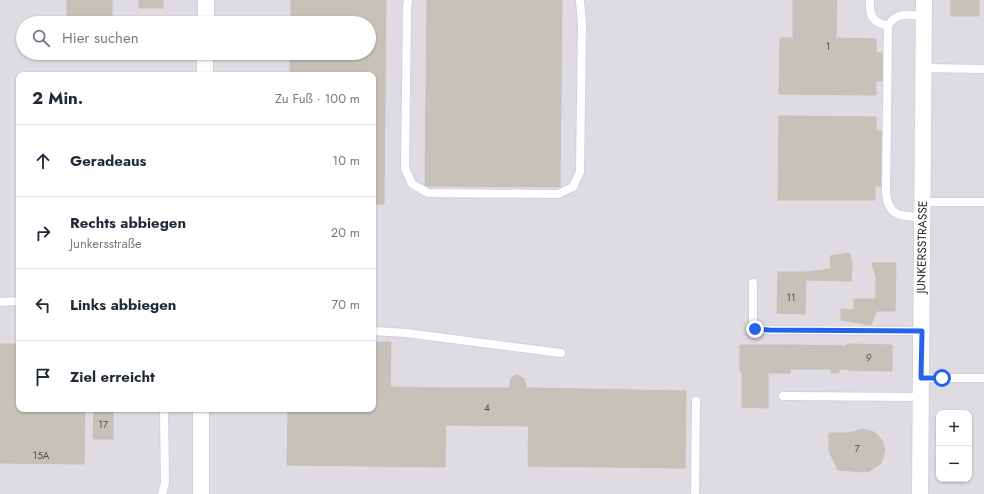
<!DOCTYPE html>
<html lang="de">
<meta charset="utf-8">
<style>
body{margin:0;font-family:Jost,sans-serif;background:#f6f6f7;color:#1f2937}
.controls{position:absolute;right:12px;bottom:12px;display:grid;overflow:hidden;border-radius:8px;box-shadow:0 1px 3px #0004}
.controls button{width:36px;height:36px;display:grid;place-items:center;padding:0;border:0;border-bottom:1px solid #e0e1e3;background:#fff;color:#1f2937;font:20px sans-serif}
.stop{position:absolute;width:12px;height:12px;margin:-9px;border:3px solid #2563eb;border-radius:50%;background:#fff}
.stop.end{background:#2563eb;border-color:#fff;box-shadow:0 1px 4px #0008}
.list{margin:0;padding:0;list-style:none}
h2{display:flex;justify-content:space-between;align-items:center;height:52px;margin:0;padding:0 16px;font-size:17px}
h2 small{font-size:13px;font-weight:400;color:#747a83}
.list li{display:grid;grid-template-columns:26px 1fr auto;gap:12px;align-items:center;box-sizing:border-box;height:72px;padding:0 16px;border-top:1px solid #e0e1e3}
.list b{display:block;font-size:15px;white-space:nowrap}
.list p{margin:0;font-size:13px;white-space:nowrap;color:#747a83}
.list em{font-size:13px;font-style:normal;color:#747a83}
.icon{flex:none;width:22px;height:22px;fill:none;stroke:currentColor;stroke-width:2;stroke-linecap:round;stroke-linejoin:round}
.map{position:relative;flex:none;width:984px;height:494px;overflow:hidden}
.search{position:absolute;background:#fff;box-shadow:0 1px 3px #0004;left:16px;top:16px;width:360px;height:44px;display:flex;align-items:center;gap:10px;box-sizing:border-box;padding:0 14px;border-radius:22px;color:#747a83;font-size:15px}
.panel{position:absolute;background:#fff;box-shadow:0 1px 3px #0004;left:16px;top:72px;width:360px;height:340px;border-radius:8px}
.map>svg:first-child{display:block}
.industrial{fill:#dedbe3;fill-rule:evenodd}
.building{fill:#c6c2ba;stroke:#c6c1b4}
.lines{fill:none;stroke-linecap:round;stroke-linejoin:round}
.lane-casing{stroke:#d0d1e1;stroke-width:10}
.street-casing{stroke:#d0d1e1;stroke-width:18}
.lane{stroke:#fff;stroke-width:8}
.street{stroke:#fff;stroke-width:16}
.route{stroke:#2563eb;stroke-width:5}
.labels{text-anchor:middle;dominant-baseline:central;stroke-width:3.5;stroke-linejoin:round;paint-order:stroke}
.number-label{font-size:10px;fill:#504f4d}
.street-label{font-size:12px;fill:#292929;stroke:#fff}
</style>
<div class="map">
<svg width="984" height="494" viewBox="0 0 984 494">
<rect width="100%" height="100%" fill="#ebe5da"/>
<!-- industrial -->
<path class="industrial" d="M0 0H984V494H0ZM23 23H369V53H23ZM19 75H373V409H19ZM939 413H969V479H939Z"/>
<!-- building -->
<path class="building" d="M67 0H112V23H67Z
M139 0H163V8H139Z
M291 0H386L384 204H373V75H290V53H369V23H291Z
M427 0H562L560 187 425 186Z
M793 0H837L836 38 876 39V53H883V81H876V95L779 94 780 38H793Z
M951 0H979V16H951Z
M779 116 876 117V131H882V186H875V200H778Z
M850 253 852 266 851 281 806 280V272L831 269 830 256Z
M872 263H896L895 311H876V277Z
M778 272H806L805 314 777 313Z
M854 299H876V312L871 325 841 320V309L854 310Z
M373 342H391L390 387 446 388 445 467 287 465 288 409H373Z
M0 344H19V409H85L84 464 0 463Z
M847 344 892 345V371L847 370Z
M740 345H791L790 373H768V408L742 407V372H740Z
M791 345 847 346V369H839V373H831V369H790Z
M517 375 523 378 526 384V388H529V426L446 425V388H509L511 378Z
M529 388 686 391 685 468 528 466Z
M94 409H113V439H93Z
M863 429 874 432 882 440 885 451 881 463 870 471 864 472 838 470 829 451V433H849Z"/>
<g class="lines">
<defs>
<path id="lane" d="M408 0 407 8 405 168 412 184 428 193 558 194 573 187 580 172 582 24 580 0
M870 0C869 15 871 22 888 26
M924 68 984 69
M923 202H984
M923 217C902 216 888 218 886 192L888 26C897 11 909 15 924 16
M753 283V323L755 329 769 330 922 331
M0 302 19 301
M373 331 406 333 561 353
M921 378H984
M783 396 921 397
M162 494 165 483 164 409
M695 494 696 401"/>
<path id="street" d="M206 23V0
M205 75V53
M201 494V409
M920 494 924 0"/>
</defs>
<!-- lane casing -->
<use href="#lane" class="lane-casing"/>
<!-- street casing -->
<use href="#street" class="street-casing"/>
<!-- lane -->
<use href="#lane" class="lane"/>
<!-- street -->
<use href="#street" class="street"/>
</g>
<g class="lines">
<!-- route -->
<path class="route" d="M755 329 769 330 922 331 921 378H942"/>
</g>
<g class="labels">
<!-- number labels -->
<g class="number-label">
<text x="828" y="46">1</text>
<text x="791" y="297">11</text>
<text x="869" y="357">9</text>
<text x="487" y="407">4</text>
<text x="103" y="424">17</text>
<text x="857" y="448">7</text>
<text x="41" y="455">15A</text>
</g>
<!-- street labels -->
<g class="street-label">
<text transform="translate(922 247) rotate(-89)">JUNKERSSTRASSE</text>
</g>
</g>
</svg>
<div class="controls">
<button>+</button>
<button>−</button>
</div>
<div class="stop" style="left:942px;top:378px"></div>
<div class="stop end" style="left:755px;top:329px"></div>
<div class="search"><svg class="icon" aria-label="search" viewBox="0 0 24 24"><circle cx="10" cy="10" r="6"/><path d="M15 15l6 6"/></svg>Hier suchen</div>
<section class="panel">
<h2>2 Min.<small>Zu Fuß · 100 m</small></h2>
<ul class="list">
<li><svg class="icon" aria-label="ahead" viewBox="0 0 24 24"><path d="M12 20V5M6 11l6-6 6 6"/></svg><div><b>Geradeaus</b></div><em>10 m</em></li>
<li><svg class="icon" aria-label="right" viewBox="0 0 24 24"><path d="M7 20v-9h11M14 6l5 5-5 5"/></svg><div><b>Rechts abbiegen</b><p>Junkersstraße</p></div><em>20 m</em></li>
<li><svg class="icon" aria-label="left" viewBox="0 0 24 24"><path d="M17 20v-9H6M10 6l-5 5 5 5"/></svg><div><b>Links abbiegen</b></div><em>70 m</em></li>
<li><svg class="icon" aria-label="arrive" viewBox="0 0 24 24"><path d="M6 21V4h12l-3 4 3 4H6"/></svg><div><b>Ziel erreicht</b></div></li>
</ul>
</section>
</div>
